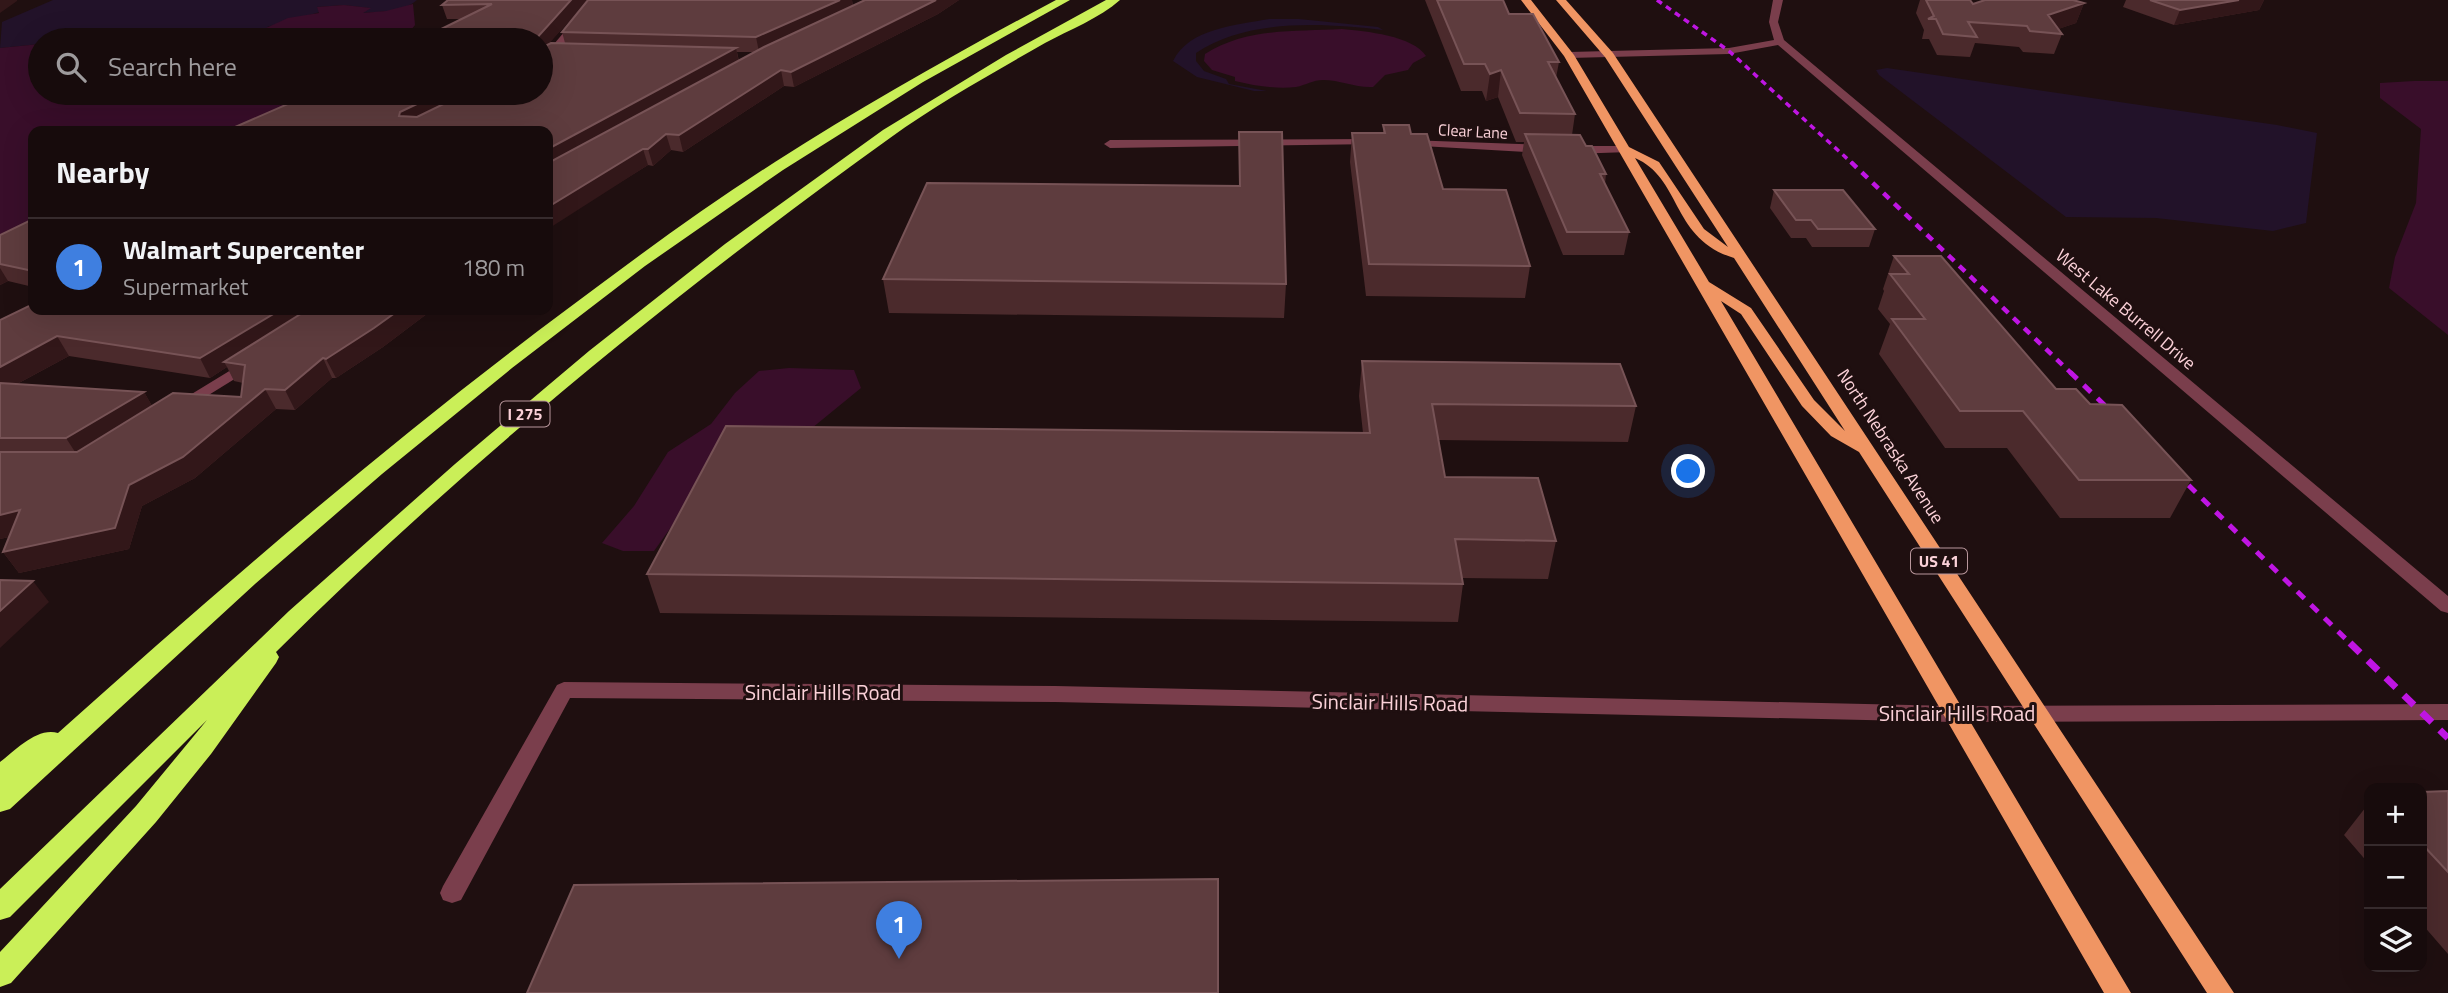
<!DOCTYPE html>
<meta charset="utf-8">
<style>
body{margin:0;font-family:"Titillium Web",sans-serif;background:#24191a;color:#f1f3f6}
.controls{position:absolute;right:21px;bottom:21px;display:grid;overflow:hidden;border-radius:14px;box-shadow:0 7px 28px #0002}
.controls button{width:63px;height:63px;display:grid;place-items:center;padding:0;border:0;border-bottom:2px solid #362b2d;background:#170b0c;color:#f1f3f6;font:35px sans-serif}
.you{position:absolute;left:1689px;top:472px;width:24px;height:24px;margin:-18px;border:5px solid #fff;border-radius:50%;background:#1a73e8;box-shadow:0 0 0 10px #1a73e833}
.badge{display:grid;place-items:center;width:46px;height:46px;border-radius:50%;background:#0b8043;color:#fff;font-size:23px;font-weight:700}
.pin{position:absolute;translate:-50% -58px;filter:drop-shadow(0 2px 4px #0008)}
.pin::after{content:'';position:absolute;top:37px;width:24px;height:21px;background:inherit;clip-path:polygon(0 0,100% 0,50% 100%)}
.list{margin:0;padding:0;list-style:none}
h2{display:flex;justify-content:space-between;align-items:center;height:91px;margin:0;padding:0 28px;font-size:30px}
h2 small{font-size:23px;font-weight:400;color:#9e9b9d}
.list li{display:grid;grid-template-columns:46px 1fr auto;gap:21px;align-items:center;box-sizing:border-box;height:98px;padding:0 28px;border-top:2px solid #362b2d}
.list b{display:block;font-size:26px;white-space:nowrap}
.list p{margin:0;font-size:23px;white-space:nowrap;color:#9e9b9d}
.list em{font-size:23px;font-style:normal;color:#9e9b9d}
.icon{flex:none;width:38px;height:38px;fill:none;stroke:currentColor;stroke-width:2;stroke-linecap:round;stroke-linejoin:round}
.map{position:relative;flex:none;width:2448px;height:993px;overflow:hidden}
.search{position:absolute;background:#170b0c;box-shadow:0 7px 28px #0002;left:28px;top:28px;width:525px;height:77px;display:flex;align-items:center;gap:18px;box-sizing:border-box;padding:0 24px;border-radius:38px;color:#9e9b9d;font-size:26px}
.panel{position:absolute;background:#170b0c;box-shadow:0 7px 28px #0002;left:28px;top:126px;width:525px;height:189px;border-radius:14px}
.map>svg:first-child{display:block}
.green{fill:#221229}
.water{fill:#390e2a}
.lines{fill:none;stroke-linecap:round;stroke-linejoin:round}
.minor{fill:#7a3e4c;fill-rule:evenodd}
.major{fill:#f09563;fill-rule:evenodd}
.highway{fill:#caef58;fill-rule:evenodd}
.rail-far3{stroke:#bf15e3;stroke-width:3.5;stroke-dasharray:6 5;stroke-linecap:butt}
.rail-far2{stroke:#bf15e3;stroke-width:4.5;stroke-dasharray:8 7;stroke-linecap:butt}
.rail-far1{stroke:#bf15e3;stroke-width:5;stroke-dasharray:10 9;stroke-linecap:butt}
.rail{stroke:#bf15e3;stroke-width:7;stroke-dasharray:14 11;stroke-linecap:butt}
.wall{fill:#4b2a2c;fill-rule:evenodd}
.shaded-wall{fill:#321719}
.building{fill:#5e3c3e;stroke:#775356;stroke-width:2}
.labels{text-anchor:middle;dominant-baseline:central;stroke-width:6;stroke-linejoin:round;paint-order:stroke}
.far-street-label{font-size:16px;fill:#fbd1d8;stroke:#1f0f10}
.shield{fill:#1f0f10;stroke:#b9979c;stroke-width:2}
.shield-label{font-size:16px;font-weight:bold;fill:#fbd1d8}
.street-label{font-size:18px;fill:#fbd1d8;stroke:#1f0f10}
.near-street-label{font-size:21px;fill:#fbd1d8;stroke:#1f0f10}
</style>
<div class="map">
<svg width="2448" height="993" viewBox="0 0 2448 993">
<rect width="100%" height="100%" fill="#1f0f10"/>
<!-- green -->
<path class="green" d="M53 0H417C404 12 378 12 360 13L369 8 344 5 317 7 320 12 267 27 283 34 278 38 266 40H40V44L0 48 2 22Z
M1269 19H1299L1378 27 1383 30C1324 23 1248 18 1196 53V61L1204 71 1226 79 1229 84 1267 91H1254L1197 77 1173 61C1189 28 1237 25 1269 19Z
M1887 68 2277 125 2317 133 2306 223 2273 231 2156 218 2066 217 1879 75 1876 70Z"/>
<!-- water -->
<path class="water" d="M413 4 415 25 403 40H266L278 38 283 34 266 28 288 18 319 13 317 7 344 5 371 8 363 13 386 11Z
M1342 29C1365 31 1414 36 1426 56L1413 63 1408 70 1385 75 1373 87C1356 88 1340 80 1323 80 1313 80 1306 85 1296 87 1276 89 1255 86 1235 81V77L1212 70 1204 61 1205 54C1247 27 1294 32 1342 29Z
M40 44V93H334L252 131H33V225L0 240V48Z
M2414 81H2448V335L2389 288 2395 257 2416 203 2421 129 2380 98V83Z
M789 368 854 370 861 388 801 437 674 523 654 551H623L602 543 634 506 668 452 711 424 735 393 759 371Z"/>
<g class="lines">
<!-- minor -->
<path class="minor" d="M591 0H601L557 54 541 63V56L549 50Z
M1773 0H1783L1778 22 1784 40 2448 596V613L2441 611 1778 45 1729 54 1569 58 1564 55 1569 52 1729 48 1774 40 1769 22Z
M1373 139 1379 142 1377 144 1110 148 1104 144 1110 140Z
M1408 140 1544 145 1550 149 1544 153 1404 145V141Z
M1625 146 1631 150 1629 152 1572 154 1566 150 1572 146Z
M249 359 254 361 257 364 254 367 186 409H174L172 406Z
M564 682 1055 686 1953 706 2448 704V720L1953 722 1055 702 570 698 461 900 452 903 443 900 440 893 443 886 557 685Z"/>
<!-- major -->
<path class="major" d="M1521 0H1531L1574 55 1629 147 1659 162 1704 229 1728 247 1605 57 1556 0H1566L1613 53 2234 993H2207L1859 452 1831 436 1802 406 1741 314 1721 301 2131 993H2104L1564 56ZM1635 158C1682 178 1671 239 1734 258L1845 431 1814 400 1751 308 1709 282Z"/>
<!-- highway -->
<path class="highway" d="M1056 0H1070L923 82 783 170 645 266 512 368 382 474 255 584 10 809 0 812V762C16 750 37 727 58 733 222 586 389 442 566 310 634 259 703 208 775 162 866 104 960 51 1056 0Z
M1106 0H1120C1100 18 1069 30 1045 43 993 73 938 103 890 138 673 294 465 464 276 652L279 657 276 663 211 754 156 822 11 983 0 987V952L136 806 207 720 10 917 0 920V889L289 611 455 464 589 351 725 244 883 130 1006 55Z"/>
<!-- rail-far3 -->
<path class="rail-far3" d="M1657 0 1729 51 1853 164"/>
<!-- rail-far2 -->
<path class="rail-far2" d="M1851 162 2072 374"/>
<!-- rail-far1 -->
<path class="rail-far1" d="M2070 372 2119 419
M2175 472 2352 645"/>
<!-- rail -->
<path class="rail" d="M2350 643 2448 738"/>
</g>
<!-- wall -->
<path class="wall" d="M448 0H852L853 6 864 0H862H959L938 14 794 87 784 86 683 152 671 150 653 166 648 165 569 214 541 93 462 19H447L442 5ZM583 6 562 32 565 43 548 44ZM737 52H755L739 61Z
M1425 0H1503L1509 14 1559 62 1556 78 1575 114 1572 135 1586 146 1606 174 1605 184 1629 232 1624 255H1563L1522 155 1524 142H1516L1498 97 1486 101 1482 91H1461Z
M1920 0H1970L1973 4 2084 3 2076 23 2058 29 2062 34 2054 54 2023 52 2019 47 1975 43 1970 57 1937 55 1929 39H1922L1924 30 1916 13Z
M2126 0H2264L2259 10 2174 25 2123 7Z
M1383 125 1411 134 1443 189 1530 266 1525 298 1366 296 1350 162 1352 133H1383Z
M1239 132 1286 284 1284 318 889 313 883 279 1239 186Z
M1774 190 1875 229 1869 247H1812L1806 238H1791L1770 208Z
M33 219V287L8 281 0 285V235Z
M1894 256 2056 389 2090 404 2191 480 2170 518H2060L2007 448H1945L1879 354 1890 324 1878 309 1884 291 1883 289Z
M33 310H432L383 347 336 378H332L295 410 276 409 195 478 142 506 129 549 19 573 3 552 9 537 0 539V320ZM69 356 210 378 227 367 234 381 243 383 241 397 152 406 144 392 17 384Z
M1362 361 1636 406 1628 442 1438 440 1445 477 1556 541 1548 579 1462 578 1463 584 1458 622 660 613 647 574 1363 433 1359 396Z
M2448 791V954L2422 924V792Z
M2369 803V864L2344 835Z"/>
<!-- shaded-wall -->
<path class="shaded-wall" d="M0 0H17V1L0 13Z
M571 0H589L541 52V40H535V39Z
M840 0H852L853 10 759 52 756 37Z
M936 0H959L938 14 794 87 791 72Z
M2239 0H2264L2259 10 2174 25 2180 10Z
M2084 3 2076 23 2047 33 2048 15Z
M736 48 739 63 548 169V149Z
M781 70 784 86 683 152 679 135Z
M1501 70 1498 97 1486 101 1490 74Z
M440 93H479L406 129 399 116 400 112Z
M666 134 671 150 653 166 648 149Z
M643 149 648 165 548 229V207Z
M0 268 8 281 0 285Z
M280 310H320L224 362 227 367 210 378 200 358Z
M399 310H432L383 347 336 378 326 359Z
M57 336 69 356 0 393V367Z
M323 358 332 378 295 410 285 390Z
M265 389 276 409 195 478 142 506 129 549 19 573 3 552 129 485Z
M144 392 155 411 79 458 66 438Z
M20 510 35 531 0 539V515Z
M33 581 49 602 0 648V611Z"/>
<!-- building -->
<path class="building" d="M448 0H571L535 40H419L492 4 442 5Z
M588 0H840L756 37 562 32Z
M865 0H936L791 72 781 70 679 135 666 134 648 149H643L548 207V163L764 47Z
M1437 0H1503L1509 14H1533L1559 62H1548L1575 114 1520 113 1501 70 1490 74 1485 64H1464Z
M1926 0H1970L1973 4 1985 0H2073L2084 3 2048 15 2062 34 2030 31 2027 26 1968 22 1977 37 1943 34 1936 19H1928L1934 16Z
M2150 0H2239L2180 10Z
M551 43 736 48 548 149V131H226L313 93H440L400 112 399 116 417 117 466 93H541V48Z
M1383 125H1409L1411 134H1427L1443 189 1506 190 1530 266 1369 264 1352 133H1385Z
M1239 132H1282L1286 284 883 279 927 183 1240 186Z
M1525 134 1580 135 1586 146H1592L1606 174H1600L1629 232H1567Z
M1774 190H1843L1875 229H1818L1811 220H1796Z
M33 219V271L0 264V235Z
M1894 256H1941L2056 389H2076L2090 404 2122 405 2191 480H2079L2023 411H1960L1892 319H1925L1890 274H1909Z
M33 304V310H280L200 358 57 336 0 367V320Z
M307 310H399L374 328 326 359 323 358 285 390 265 389 183 457 129 485 115 528 3 552 20 510 0 515V452H77L173 393 241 397 245 365 224 362Z
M1362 361 1620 364 1636 406 1432 404 1445 477 1538 478 1556 541 1455 539 1463 584 647 574 726 426 1370 433Z
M0 383 144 392 66 438H0Z
M0 580 33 581 0 611Z
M2448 791V872L2422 844V792Z
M1218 879V993H527L574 885Z"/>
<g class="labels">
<!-- far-street labels -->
<g class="far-street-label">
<text transform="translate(1473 131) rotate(3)">Clear Lane</text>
</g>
<!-- shield labels -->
<g class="shield">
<rect x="500.5" y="401.5" width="49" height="25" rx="5"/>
<rect x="1911" y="548.5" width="56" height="25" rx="5"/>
</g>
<g class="shield-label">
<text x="525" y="414">I 275</text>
<text x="1939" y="561">US 41</text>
</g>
<!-- street labels -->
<g class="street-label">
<text transform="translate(2126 309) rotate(40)">West Lake Burrell Drive</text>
<text transform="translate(1891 446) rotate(57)">North Nebraska Avenue</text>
</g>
<!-- near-street labels -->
<g class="near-street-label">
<text x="823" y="692">Sinclair Hills Road</text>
<text transform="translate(1390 702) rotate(1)">Sinclair Hills Road</text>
<text x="1957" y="713">Sinclair Hills Road</text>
</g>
</g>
</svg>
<div class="controls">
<button>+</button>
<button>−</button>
<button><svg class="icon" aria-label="layers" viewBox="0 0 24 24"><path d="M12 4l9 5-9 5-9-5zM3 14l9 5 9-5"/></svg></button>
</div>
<div class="you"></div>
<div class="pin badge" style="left:899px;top:959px;background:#3f7fe0">1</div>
<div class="search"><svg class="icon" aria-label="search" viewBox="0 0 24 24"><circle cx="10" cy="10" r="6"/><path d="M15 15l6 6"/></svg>Search here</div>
<section class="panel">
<h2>Nearby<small></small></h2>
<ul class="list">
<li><span class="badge" style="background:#3f7fe0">1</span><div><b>Walmart Supercenter</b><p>Supermarket</p></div><em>180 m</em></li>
</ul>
</section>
</div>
